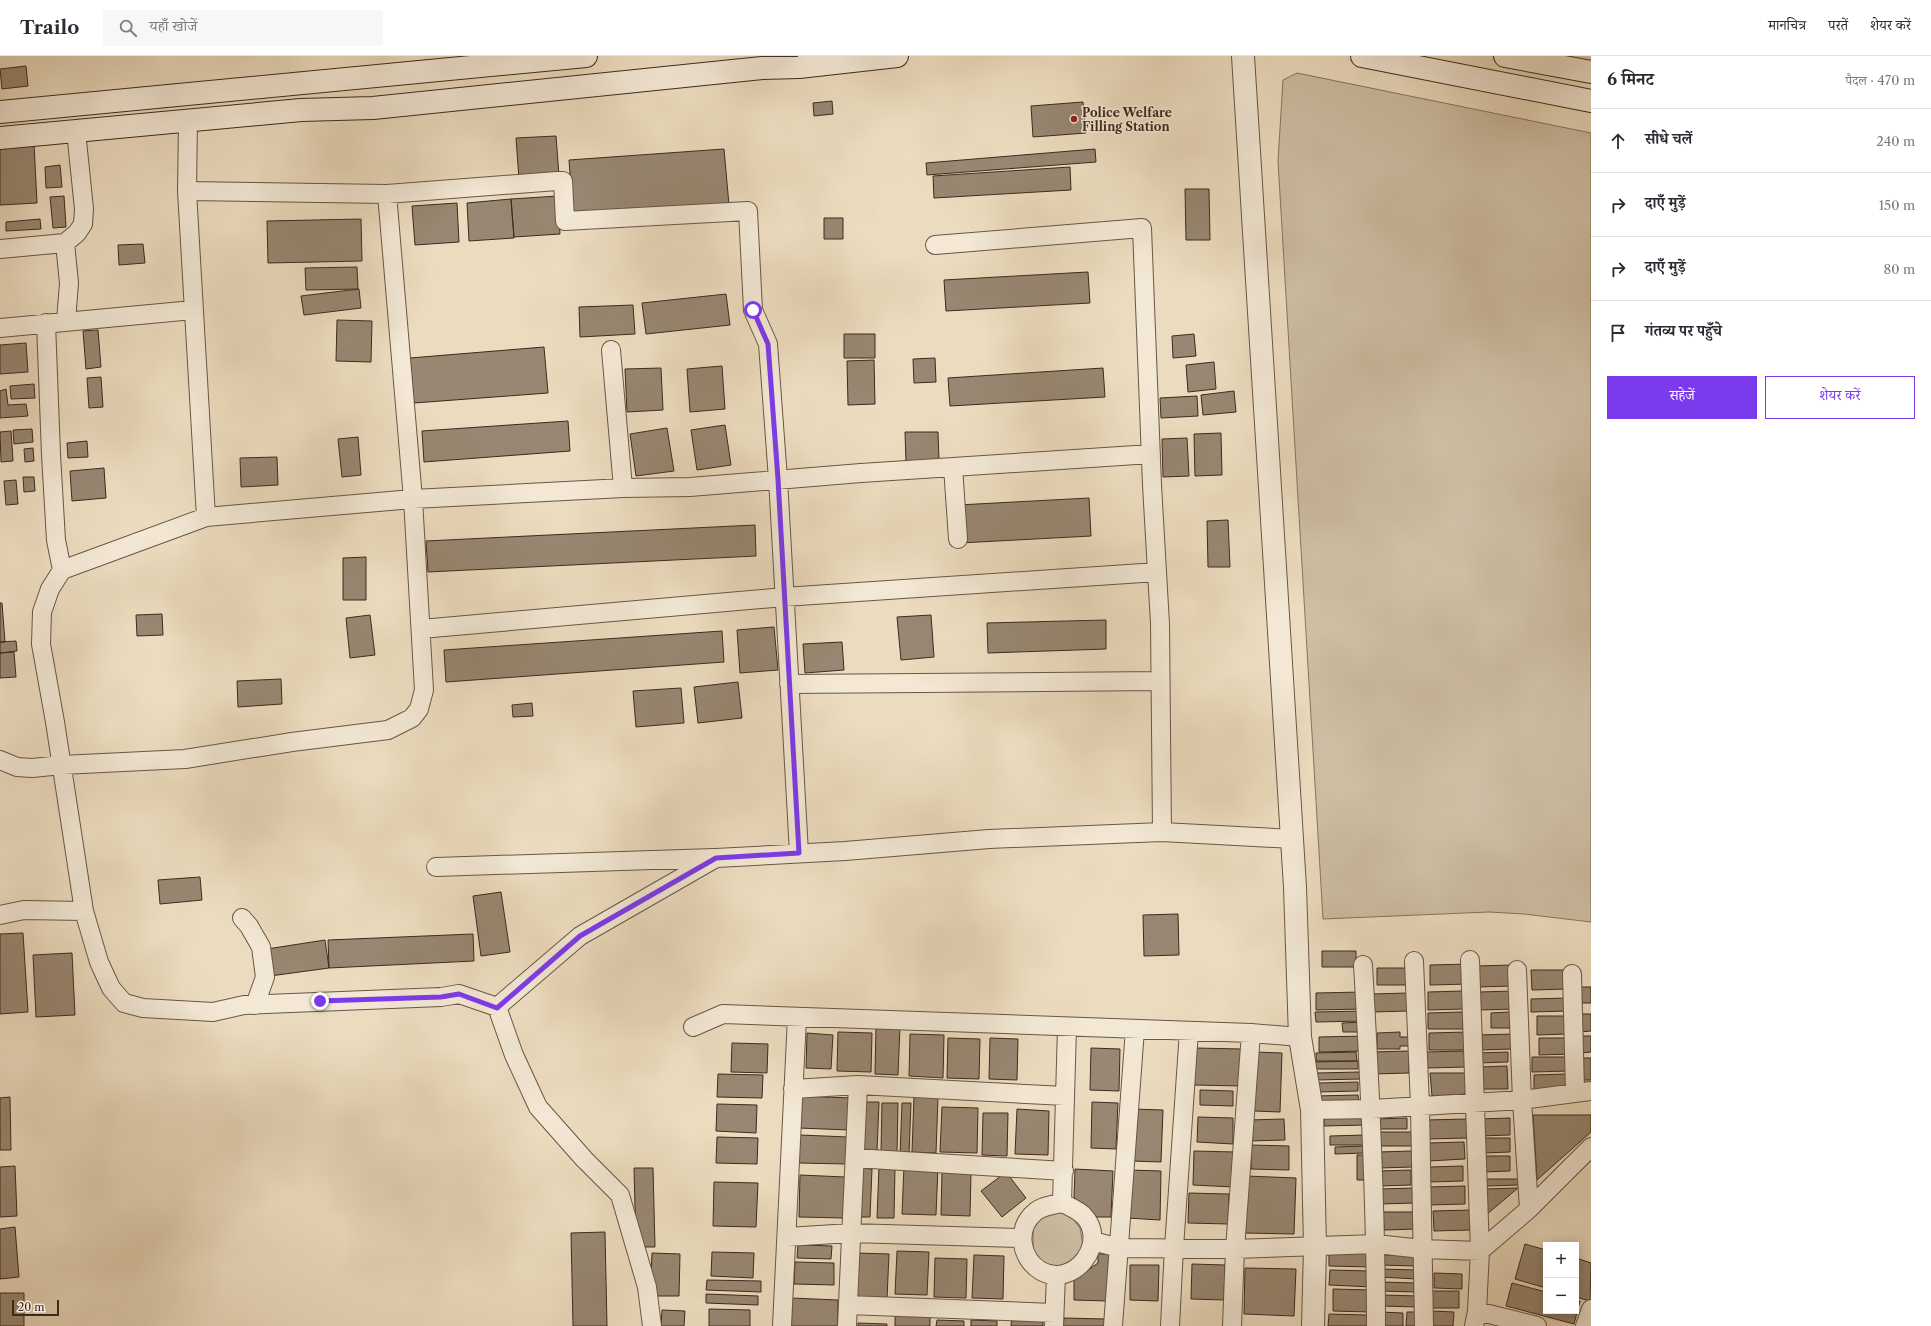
<!DOCTYPE html>
<html lang="hi">
<meta charset="utf-8">
<style>
body{margin:0;font-family:"Libre Caslon Text","Noto Serif Devanagari",serif;background:#f7f7f7;color:#2b2b33}
.controls{position:absolute;right:12px;bottom:12px;display:grid;overflow:hidden;border-radius:0px;box-shadow:0 2px 10px #0003}
.controls button{width:36px;height:36px;display:grid;place-items:center;padding:0;border:0;border-bottom:1px solid #e1e1e2;background:#fff;color:#2b2b33;font:20px sans-serif}
.scale{position:absolute;left:12px;bottom:10px;width:47px;box-sizing:border-box;padding-left:4px;border:2px solid #3d2a1e;border-top:0;font-size:11px;line-height:14px;white-space:nowrap;color:#3d2a1e;-webkit-text-stroke:3px #f3e8d5;paint-order:stroke}
.stop{position:absolute;width:12px;height:12px;margin:-9px;border:3px solid #7c3aed;border-radius:50%;background:#fff}
.stop.end{background:#7c3aed;border-color:#fff;box-shadow:0 1px 4px #0008}
.list{margin:0;padding:0;list-style:none}
h2{display:flex;justify-content:space-between;align-items:center;height:52px;margin:0;padding:0 16px;font-size:17px}
h2 small{font-size:13px;font-weight:400;color:#7c7c81}
.list li{display:grid;grid-template-columns:26px 1fr auto;gap:12px;align-items:center;box-sizing:border-box;height:64px;padding:0 16px;border-top:1px solid #e1e1e2}
.list b{display:block;font-size:15px;white-space:nowrap}
.list em{font-size:13px;font-style:normal;color:#7c7c81}
.actions{display:flex;gap:8px;padding:12px 16px}
.actions a{flex:1;padding:9px 0;border:1px solid #7c3aed;border-radius:0px;text-align:center;font-size:14px;color:#7c3aed}
.actions .main{background:#7c3aed;color:#fff}
.icon{flex:none;width:22px;height:22px;fill:none;stroke:currentColor;stroke-width:2;stroke-linecap:round;stroke-linejoin:round}
.map{position:relative;flex:none;width:1591px;height:1270px;overflow:hidden}
header{display:flex;align-items:center;gap:24px;box-sizing:border-box;height:56px;padding:0 20px;background:#fff;border-bottom:1px solid #e1e1e2}
header strong{font-size:19px}
nav{display:flex;gap:22px;margin-inline-start:auto;font-size:14px}
.search{width:280px;height:36px;background:#f7f7f7;display:flex;align-items:center;gap:10px;box-sizing:border-box;padding:0 14px;border-radius:0px;color:#7c7c81;font-size:15px}
main{display:flex}
aside{flex:1;background:#fff}
.map>svg:first-child{display:block}
.green{fill:#cebea4;stroke:#867461}
.building{fill:#988772;stroke:#3d2a1e}
.lines{fill:none;stroke-linecap:round;stroke-linejoin:round}
.minor-casing{stroke:#695646;stroke-width:20}
.tertiary-casing{stroke:#695646;stroke-width:24}
.secondary-casing{stroke:#3d2a1e;stroke-width:24}
.minor{stroke:#f3e8d5;stroke-width:18}
.tertiary{stroke:#f3e8d5;stroke-width:22}
.secondary{stroke:#f3e8d5;stroke-width:22}
.route{stroke:#7c3aed;stroke-width:5}
.poi-dot{fill:#8f2418;stroke:#f3e8d5;stroke-width:1.5}
.labels{text-anchor:middle;dominant-baseline:central;stroke-width:3;stroke-linejoin:round;paint-order:stroke}
.poi-label{font-size:12px;font-weight:bold;fill:#3d2a1e;stroke:#f3e8d5;text-anchor:start}
</style>
<header>
<strong>Trailo</strong>
<div class="search"><svg class="icon" aria-label="search" viewBox="0 0 24 24"><circle cx="10" cy="10" r="6"/><path d="M15 15l6 6"/></svg>यहाँ खोजें</div>
<nav><a>मानचित्र</a><a>परतें</a><a>शेयर करें</a></nav>
</header>
<main>
<div class="map">
<svg width="1591" height="1270" viewBox="0 0 1591 1270">
<rect width="100%" height="100%" fill="#ecdcbf"/>
<filter id="stains"><feTurbulence type="fractalNoise" baseFrequency=".005" numOctaves="4"/><feColorMatrix values="0 0 0 0 .2 0 0 0 0 .09 0 0 0 0 .02 0 0 0 .5 -.17"/></filter>
<radialGradient id="worn" r=".72"><stop offset=".6" stop-color="#630" stop-opacity="0"/><stop offset="1" stop-color="#630" stop-opacity=".3"/></radialGradient>
<!-- green -->
<path class="green" d="M1297 17 1591 77V866L1524 858 1489 856 1323 863 1278 105 1283 24Z
M1067 1155 1080 1172 1085 1201 1051 1215 1033 1196V1170L1044 1159Z"/>
<!-- building -->
<path class="building" d="M26 10 28 30 2 33 0 13Z
M832 45 833 58 814 60 813 47Z
M1083 46 1086 77 1033 81 1031 50Z
M556 80 559 120 519 123 516 82Z
M34 88 37 147 0 149V92Z
M724 93 729 149 573 160 569 104Z
M1095 93 1096 106 927 119 926 107Z
M60 109 62 131 46 132 45 111Z
M1070 111 1071 134 934 142 933 120Z
M1185 133H1209L1210 184H1186Z
M64 140 66 171 53 172 50 141Z
M558 140 560 178 514 181 511 143Z
M511 143 514 182 469 185 467 147Z
M457 147 459 186 415 189 412 150Z
M824 162H843V183H824Z
M40 163 41 173 6 175V166Z
M361 163 362 205 268 207 267 165Z
M143 188 145 207 119 209 118 189Z
M357 211 358 233 306 234 305 212Z
M1088 216 1090 247 946 255 944 224Z
M359 233 361 252 304 259 301 240Z
M726 238 730 269 646 278 642 247Z
M633 249 635 278 580 281 579 251Z
M337 264 372 265 371 306 336 305Z
M98 274 101 311 86 313 83 275Z
M844 278H875V302H844Z
M1194 278 1196 300 1173 302 1172 280Z
M26 287 28 316 0 318V289Z
M544 291 548 337 414 347 410 302Z
M935 302 936 326 914 327 913 303Z
M874 304 875 348 848 349 847 305Z
M1214 306 1216 333 1188 336 1186 309Z
M722 310 725 353 690 356 687 313Z
M661 312 663 354 627 356 625 313Z
M1103 312 1105 341 950 350 948 322Z
M101 321 103 351 89 352 87 322Z
M34 328 35 342 11 343 10 330Z
M6 333 8 349 26 348 28 360 0 362V335Z
M1234 335 1236 356 1203 359 1201 339Z
M1197 340 1198 360 1161 362 1160 342Z
M568 365 570 395 424 406 422 375Z
M725 369 731 409 697 414 691 374Z
M667 372 674 415 636 420 630 378Z
M32 373 33 386 14 388 13 374Z
M11 375 13 405 1 406 0 376Z
M905 376H938L939 405 906 406Z
M1221 377 1222 419 1195 420 1194 378Z
M358 381 361 419 342 421 338 383Z
M1187 382 1189 420 1163 421 1162 383Z
M87 385 88 401 68 402 67 387Z
M33 392 34 405 25 406 24 393Z
M277 401 278 429 241 431 240 402Z
M104 412 106 442 72 445 70 415Z
M23 421H34L35 435 24 436Z
M16 424 18 448 6 449 4 425Z
M1089 442 1091 480 960 487 958 449Z
M1228 464 1230 511H1208L1207 465Z
M755 469 756 500 428 516 426 485Z
M366 501V544H343V502Z
M0 547H2L5 586H0Z
M162 558 163 579 137 580 136 559Z
M370 559 375 599 350 602 346 562Z
M931 559 934 601 901 604 897 561Z
M1106 564V593L988 597 987 567Z
M774 571 778 614 740 617 737 574Z
M722 575 724 606 446 626 444 594Z
M16 585 17 595 0 597V586Z
M842 586 844 614 805 617 803 588Z
M14 596 16 621 0 622V597Z
M281 623 282 648 238 651 237 625Z
M738 626 742 662 698 667 694 631Z
M681 632 684 667 636 671 633 635Z
M532 647 533 660 513 661 512 649Z
M200 821 202 844 160 848 158 824Z
M501 836 510 896 481 900 473 840Z
M1178 858 1179 899 1144 900 1143 859Z
M23 877 28 956 0 958V878Z
M473 878 474 905 329 912 328 884Z
M325 884 329 912 270 920 267 893Z
M1322 895H1356V911H1322Z
M72 897 75 959 36 961 33 899Z
M1469 908V928L1430 929V909Z
M1512 909V930L1477 931 1476 910Z
M1377 912H1409V929H1377Z
M1531 914H1567L1568 933 1532 934Z
M1578 931H1591V947H1578Z
M1463 935 1464 953 1428 954V936Z
M1514 935 1515 953 1479 954V936Z
M1362 936V953L1316 954V937Z
M1408 937 1409 955 1371 956V938Z
M1567 942V955L1531 956V943Z
M1364 955V965L1316 966 1315 956Z
M1463 956V973H1428V957Z
M1510 956V972H1491V957Z
M1579 958H1591V975L1580 976Z
M1537 960H1566L1567 978 1537 979Z
M1365 966V976H1343L1342 967Z
M876 971H900L898 1019 875 1018Z
M838 976 872 977 871 1016 837 1015Z
M1400 976V981H1412V990H1400V993H1377V977Z
M1468 976V994H1429V977Z
M807 977 833 979 831 1013 806 1012Z
M910 978 944 979 943 1022 909 1020Z
M1513 978V993L1479 994 1478 979Z
M1366 980V995L1319 996V981Z
M1580 980H1591V996L1580 997Z
M948 982 980 983 979 1023 947 1022Z
M990 982 1018 983 1017 1024 989 1023Z
M1539 982H1570L1571 998 1539 999Z
M732 987 768 988 767 1017 731 1016Z
M1091 992 1120 993 1119 1035 1090 1034Z
M1195 992 1242 993 1241 1030 1194 1029Z
M1409 995V1017L1371 1018V996Z
M1467 995V1011L1426 1012V996Z
M1255 996 1282 997 1280 1056 1253 1055Z
M1356 996 1357 1005H1316V997Z
M1508 996V1006L1478 1007V997Z
M1532 1001H1569L1570 1015 1532 1016Z
M1582 1002H1591V1024H1582Z
M1358 1005V1013H1315L1314 1006Z
M1507 1010 1508 1033H1481L1480 1011Z
M1360 1016V1023L1317 1024V1017Z
M1430 1017H1467V1038L1432 1040Z
M718 1018 763 1019 762 1042 717 1041Z
M1566 1018 1565 1035 1534 1037V1019Z
M1358 1026V1035L1318 1036V1027Z
M1200 1034 1233 1035V1050L1200 1049Z
M1358 1039 1359 1047 1315 1048V1040Z
M799 1040 852 1042 850 1074 798 1072Z
M914 1040 938 1041 936 1097 912 1096Z
M10 1041 11 1094H0V1042Z
M865 1046H879L877 1095H864Z
M1092 1046 1118 1047 1116 1093 1091 1092Z
M882 1047H898L897 1096 881 1095Z
M902 1047H911L909 1099H900Z
M717 1048 757 1049 756 1077 716 1075Z
M942 1051 978 1052 977 1097 940 1096Z
M1017 1053 1049 1055 1048 1099 1015 1098Z
M1133 1053 1163 1054 1161 1106 1131 1105Z
M983 1057H1008L1007 1100 982 1099Z
M1533 1059H1591V1076L1537 1124Z
M1367 1060V1069L1324 1070V1061Z
M1198 1061 1233 1062V1088L1197 1086Z
M1407 1062V1073H1376V1063Z
M1510 1062V1079L1479 1080 1478 1063Z
M1284 1063 1285 1084 1249 1085V1064Z
M1468 1063V1082L1427 1083 1426 1064Z
M1378 1076H1415L1416 1090H1378Z
M800 1079 848 1081 847 1108 799 1107Z
M1365 1079V1089H1330V1080Z
M717 1081 758 1082 757 1108 716 1107Z
M1483 1082H1510V1096L1484 1097Z
M1464 1086 1465 1103 1428 1105V1087Z
M1251 1089 1289 1090V1114L1251 1113Z
M1365 1090V1097L1335 1098V1091Z
M1194 1095 1235 1096 1234 1131 1193 1129Z
M1412 1095V1111L1380 1112 1379 1096Z
M1357 1099H1366L1367 1124H1357Z
M1482 1100H1510V1115L1482 1116Z
M15 1110 17 1160 0 1161V1111Z
M904 1110 938 1111 936 1159 902 1158Z
M1463 1110V1125L1430 1126 1429 1111Z
M879 1111 895 1112 894 1162H877Z
M634 1112H653L655 1191H636Z
M859 1112 872 1113 870 1161H858Z
M1075 1113 1113 1115 1111 1161H1092L1074 1141Z
M1129 1114 1161 1115 1160 1164 1127 1162Z
M1411 1114V1129L1380 1130 1379 1115Z
M942 1116 971 1117 970 1160 941 1159Z
M1006 1116 1026 1142 1002 1161 981 1135Z
M800 1119 845 1121 844 1162 799 1161Z
M1246 1120 1296 1122 1294 1178 1244 1177Z
M1485 1123H1520V1129L1485 1130Z
M714 1126 758 1127 756 1171 713 1170Z
M1465 1130V1148L1429 1149V1131Z
M1415 1132V1147L1380 1148V1133Z
M1518 1132 1486 1159 1485 1133Z
M1189 1137 1229 1138 1228 1168 1188 1167Z
M1471 1154V1174L1434 1175 1433 1155Z
M1383 1156H1417V1173L1384 1174Z
M15 1171 19 1221 0 1223V1173Z
M605 1176 607 1270H573L571 1177Z
M1525 1188 1546 1194V1232L1515 1223Z
M798 1189 832 1190 831 1203 797 1202Z
M1380 1193 1415 1195 1414 1210 1380 1209Z
M897 1195 929 1196 927 1239 895 1238Z
M712 1196 754 1197 753 1222 711 1220Z
M1329 1196 1372 1198V1211L1329 1210Z
M652 1197 680 1198 679 1240H650Z
M855 1197 889 1198 887 1243 853 1242Z
M1098 1198H1109L1108 1245 1074 1244V1224L1098 1207Z
M974 1199 1004 1200 1003 1243 972 1242Z
M935 1202 967 1203 966 1242 934 1241Z
M1576 1202 1591 1207 1590 1245 1576 1241Z
M795 1206 834 1207V1229L794 1228Z
M1192 1208 1225 1209 1224 1244 1191 1243Z
M1130 1209H1159L1158 1245 1130 1244Z
M1245 1212 1296 1213 1294 1260 1244 1258Z
M1379 1213 1418 1214 1417 1223 1379 1221Z
M1330 1214 1372 1215V1231L1329 1229Z
M1434 1217 1462 1218V1233L1434 1232Z
M707 1224 761 1225V1236L706 1234Z
M1381 1226 1417 1227 1416 1236 1380 1235Z
M1512 1227 1546 1236V1255H1576V1244L1580 1245 1574 1268 1506 1250Z
M1333 1233 1371 1234 1370 1256 1333 1255Z
M1432 1235H1459V1252H1432Z
M0 1237H24V1270H0Z
M706 1238 758 1240V1249L706 1247Z
M1383 1239 1418 1240 1417 1251 1382 1250Z
M791 1242 838 1244V1270H790Z
M709 1253 750 1254V1270H709Z
M662 1254 685 1255 684 1270H661Z
M1432 1255 1454 1256 1453 1270H1432Z
M1380 1256 1403 1257V1270H1379Z
M1407 1256H1419V1270H1406Z
M895 1257 930 1258V1270H895Z
M1329 1258 1367 1259V1270H1328Z
M1012 1260 1043 1262V1270H1011Z
M1064 1262 1105 1263V1270H1063Z
M937 1264 964 1265V1270H936Z
M971 1264 997 1265V1270H971Z
M858 1267 887 1268V1270H858Z"/>
<g class="lines">
<defs>
<path id="minor" d="M188 65 187 135 206 461
M187 135 387 138 557 125H563L565 165 748 155 753 254 768 288 778 423 799 797
M65 187 69 227 66 265
M935 189 1142 172 1152 429 1160 568 1162 776
M0 193 65 187 77 177 83 168 84 153 76 75
M46 267 51 399 56 484 62 514
M0 272 193 254
M611 294 623 432
M953 411 1151 398
M421 573 784 541 1157 516
M789 628 1160 625
M0 704 17 711 32 712 62 709 185 703 292 686 388 674 412 662 419 653 424 634 413 443 387 138
M436 811 714 802
M0 859 24 854 84 855
M242 862 249 870 261 891 265 921 255 949
M1470 904 1480 1195 1477 1255 1474 1270
M1414 905 1420 1050 1424 1270
M1363 909C1370 1029 1376 1149 1376 1270
M1517 914 1522 1044 1529 1153
M1572 918 1575 1036
M497 951 580 880 716 802 845 795 989 783 1162 776 1293 783
M693 971 723 958 1251 977 1300 981
M793 1033 858 1029 1065 1040
M1312 1054 1372 1053 1522 1044 1591 1035
M855 1102 1064 1115
M1062 1147C1069 1150 1077 1154 1083 1159 1110 1186 1074 1233 1041 1215 1021 1203 1015 1174 1034 1157 1041 1150 1052 1149 1062 1147Z
M1062 1147 1067 971
M787 1181 851 1177 1022 1182
M1093 1185 1119 1192 1235 1193 1376 1188 1422 1193 1480 1195 1529 1153 1591 1091
M848 1249 1054 1257
M1477 1255 1537 1270
M652 1270 647 1231 620 1139 584 1103 538 1051 514 999 497 951 459 938 441 941 244 949 213 956 143 952 124 947 111 932 99 906 84 855 55 666 41 588 42 556 50 533 62 514 206 461 413 443 623 432 690 431 861 417 953 411 958 483
M782 1270 797 961
M847 1270 858 1029
M1054 1270 1056 1219
M1113 1270 1135 973
M1170 1270 1174 1192 1189 975
M1232 1270 1235 1193 1251 977
M1585 1270 1591 1253"/>
<path id="tertiary" d="M1243 0 1295 831 1300 981 1312 1054 1315 1191 1313 1270"/>
<path id="secondary" d="M1362 0 1591 45
M1505 0 1591 16
M0 56 586 0
M0 82 301 54 373 52 762 12 799 11 897 0"/>
</defs>
<!-- minor casing -->
<use href="#minor" class="minor-casing"/>
<!-- tertiary casing -->
<use href="#tertiary" class="tertiary-casing"/>
<!-- secondary casing -->
<use href="#secondary" class="secondary-casing"/>
<!-- minor -->
<use href="#minor" class="minor"/>
<!-- tertiary -->
<use href="#tertiary" class="tertiary"/>
<!-- secondary -->
<use href="#secondary" class="secondary"/>
</g>
<g class="lines">
<!-- route -->
<path class="route" d="M320 945 441 941 459 938 497 952 580 880 716 802 799 797 778 423 768 288 753 254"/>
</g>
<!-- markers -->
<circle class="poi-dot" cx="1074" cy="63" r="4"/>
<g class="labels">
<!-- poi labels -->
<g class="poi-label">
<text x="1082" y="56">Police Welfare<tspan x="1082" dy="14">Filling Station</tspan></text>
</g>
</g>
<rect width="100%" height="100%" filter="url(#stains)"/>
<rect width="100%" height="100%" fill="url(#worn)"/>
</svg>
<div class="controls">
<button>+</button>
<button>−</button>
</div>
<div class="scale">20 m</div>
<div class="stop" style="left:753px;top:254px"></div>
<div class="stop end" style="left:320px;top:945px"></div>
</div>
<aside>
<h2>6 मिनट<small>पैदल · 470 m</small></h2>
<ul class="list">
<li><svg class="icon" aria-label="ahead" viewBox="0 0 24 24"><path d="M12 20V5M6 11l6-6 6 6"/></svg><div><b>सीधे चलें</b></div><em>240 m</em></li>
<li><svg class="icon" aria-label="right" viewBox="0 0 24 24"><path d="M7 20v-9h11M14 6l5 5-5 5"/></svg><div><b>दाएँ मुड़ें</b></div><em>150 m</em></li>
<li><svg class="icon" aria-label="right" viewBox="0 0 24 24"><path d="M7 20v-9h11M14 6l5 5-5 5"/></svg><div><b>दाएँ मुड़ें</b></div><em>80 m</em></li>
<li><svg class="icon" aria-label="arrive" viewBox="0 0 24 24"><path d="M6 21V4h12l-3 4 3 4H6"/></svg><div><b>गंतव्य पर पहुँचे</b></div></li>
</ul>
<div class="actions"><a class="main">सहेजें</a><a>शेयर करें</a></div>
</aside>
</main>
